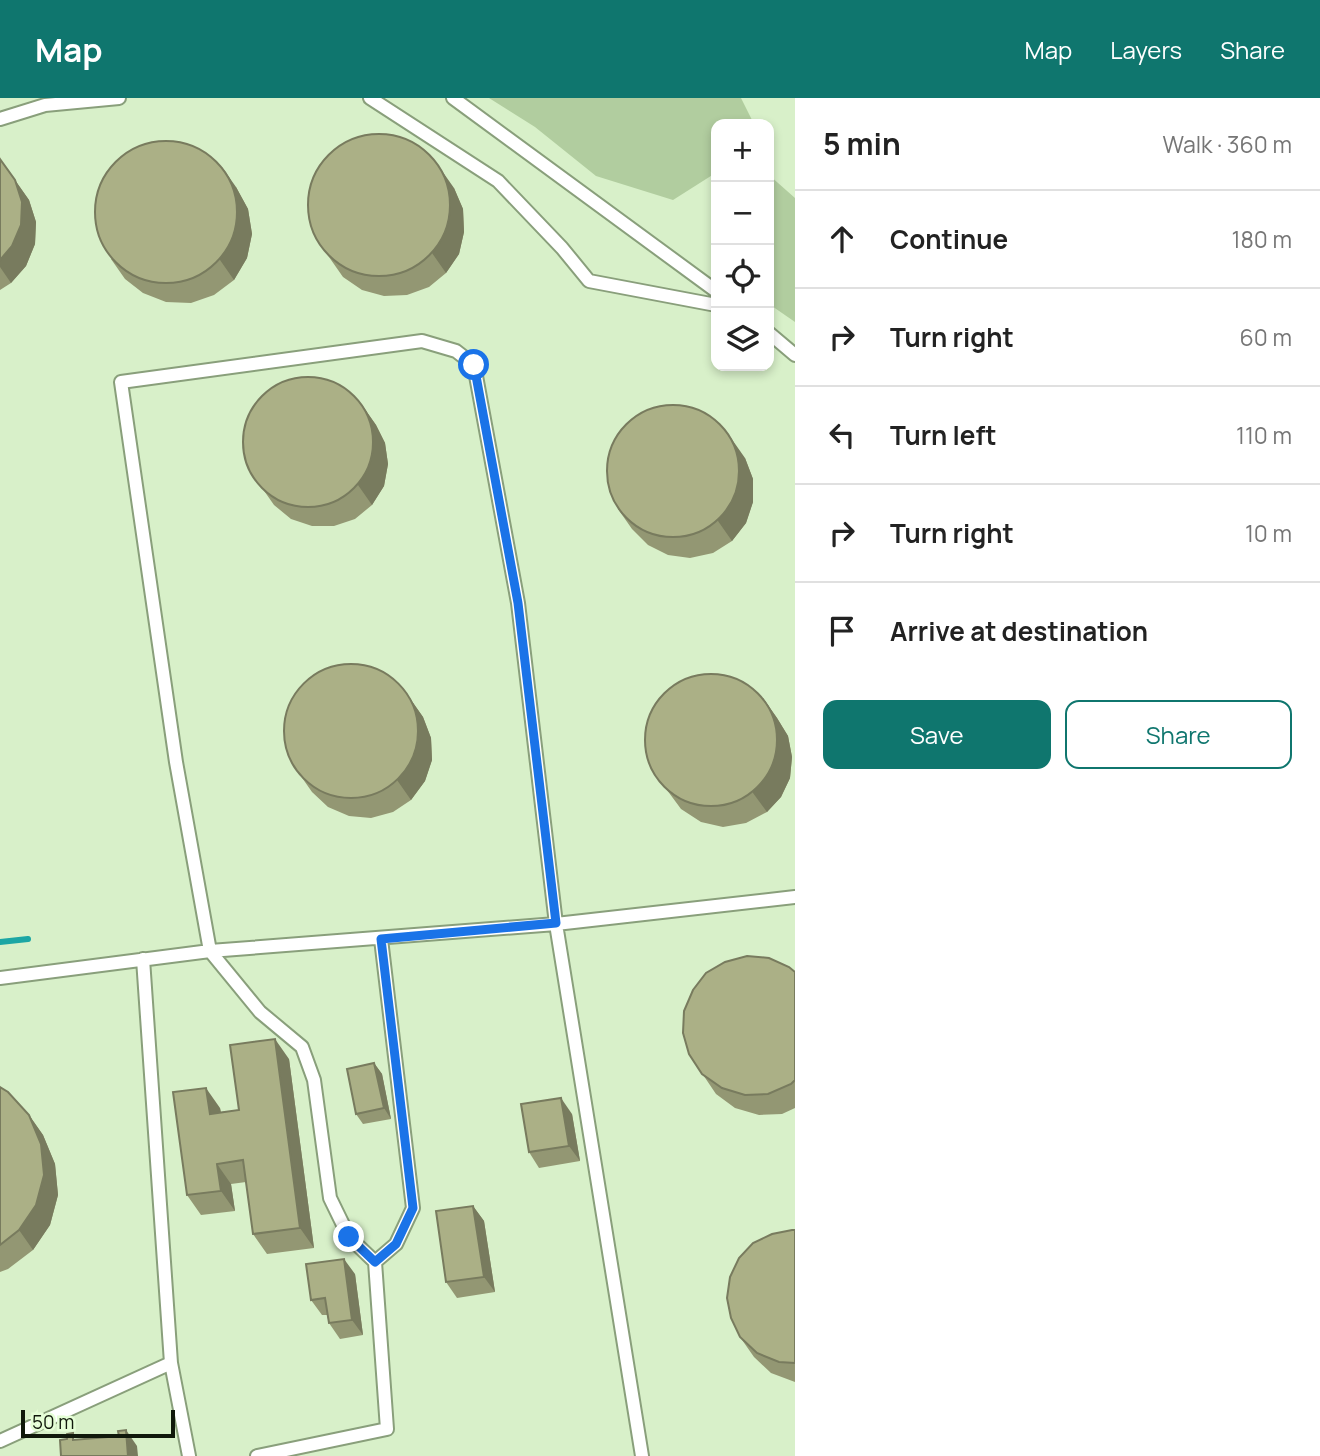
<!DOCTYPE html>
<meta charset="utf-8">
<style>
body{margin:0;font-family:Manrope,sans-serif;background:#f6f6f6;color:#222}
.controls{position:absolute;right:21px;top:21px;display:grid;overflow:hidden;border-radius:14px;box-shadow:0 4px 10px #0003}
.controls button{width:63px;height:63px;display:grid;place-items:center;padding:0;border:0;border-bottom:2px solid #e0e0e0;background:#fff;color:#222;font:35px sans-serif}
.scale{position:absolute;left:21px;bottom:18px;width:154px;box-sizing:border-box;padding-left:7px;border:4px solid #10180b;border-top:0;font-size:19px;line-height:24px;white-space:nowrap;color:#10180b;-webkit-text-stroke:5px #e5fed6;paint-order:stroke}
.stop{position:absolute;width:21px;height:21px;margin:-16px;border:5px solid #1a73e8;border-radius:50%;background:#fff}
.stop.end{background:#1a73e8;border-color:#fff;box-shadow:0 2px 7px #0008}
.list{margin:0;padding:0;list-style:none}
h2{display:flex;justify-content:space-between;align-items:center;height:91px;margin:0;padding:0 28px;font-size:30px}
h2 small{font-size:23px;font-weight:400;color:#767676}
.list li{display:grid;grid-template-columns:46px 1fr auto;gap:21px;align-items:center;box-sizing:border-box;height:98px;padding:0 28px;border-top:2px solid #e0e0e0}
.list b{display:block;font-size:26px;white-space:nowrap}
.list em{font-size:23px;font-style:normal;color:#767676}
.actions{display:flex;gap:14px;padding:21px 28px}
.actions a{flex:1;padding:16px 0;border:2px solid #0f766e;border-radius:14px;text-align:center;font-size:24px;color:#0f766e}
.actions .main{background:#0f766e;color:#fff}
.icon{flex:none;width:38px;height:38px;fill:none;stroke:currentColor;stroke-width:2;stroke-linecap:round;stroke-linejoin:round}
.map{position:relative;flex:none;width:795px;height:1358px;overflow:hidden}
header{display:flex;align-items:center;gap:42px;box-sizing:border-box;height:98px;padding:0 35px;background:#0f766e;color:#fff}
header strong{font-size:33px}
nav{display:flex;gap:38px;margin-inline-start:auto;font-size:24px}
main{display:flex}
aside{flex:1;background:#fff}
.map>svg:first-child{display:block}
.green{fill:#b1cd9f}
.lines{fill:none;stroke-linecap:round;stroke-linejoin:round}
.stream{stroke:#1ca6a4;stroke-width:6}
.lane-casing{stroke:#899f7b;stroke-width:16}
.lane{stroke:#fff;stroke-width:12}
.wall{fill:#939773}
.shaded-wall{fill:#787b5e}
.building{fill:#abb086;stroke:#787b5e;stroke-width:2}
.route{stroke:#1a73e8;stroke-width:9}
</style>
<header>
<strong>Map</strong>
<nav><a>Map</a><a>Layers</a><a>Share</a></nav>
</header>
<main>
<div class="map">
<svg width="795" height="1358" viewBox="0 0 795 1358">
<rect width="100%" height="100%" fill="#d8f0c9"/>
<!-- green -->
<path class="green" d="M489 0H741L754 26H716V81L714 76 673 102 596 78 535 29Z
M769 77 795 100V224L769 206Z"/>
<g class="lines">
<!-- stream -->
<path class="stream" d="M0 844 28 841"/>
<defs>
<path id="lane" d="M370 0 498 83 562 150 589 183 716 207
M453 0 716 193
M0 21 45 7 119 0
M769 235 795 257
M143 861 171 1265 189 1358
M0 880 210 853 556 826 795 799
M375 1164 349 1139 330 1100 314 982 302 949 260 914 210 853 176 664 121 284 422 243 456 253 474 267 518 505 556 826 642 1358
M0 1343 171 1265
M257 1358 387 1331 375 1164 396 1146 413 1110 381 841"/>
</defs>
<!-- lane casing -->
<use href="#lane" class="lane-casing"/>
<!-- lane -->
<use href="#lane" class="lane"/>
</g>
<!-- wall -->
<path class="wall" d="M0 61 29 102 36 124 35 146 26 168 11 185 0 192Z
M236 89 248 111 252 136 247 160 234 182 214 197 191 205 166 204 143 195 125 181 111 161Z
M454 90 463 111 464 134 459 156 446 175 429 189 407 197 384 198 362 192 343 179 315 139Z
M362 307 376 327 385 345 388 366 384 388 372 407 355 421 334 428H312L291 421 274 407 260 387Z
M745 360 753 381V404L746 425 732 443 713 455 690 460 668 457 648 447 632 431 618 411Z
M409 599 423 619 431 640 432 662 425 683 411 702 393 714 371 720 349 718 328 709 312 694 298 674Z
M763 600 777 620 788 638 792 659 790 680 781 699 767 714 746 725 723 729 701 724 681 711 653 673Z
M795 874V1010L782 1016 759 1017 735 1010 716 996 689 956Z
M289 961 314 1150 267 1156 253 1136 246 1084 231 1086 235 1113 201 1117 187 1097 220 1010 221 1014 239 1012Z
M374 965 382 976 391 1021 363 1026 356 1016Z
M0 989 29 1017 43 1037 55 1066 58 1097 50 1127 33 1152 8 1171 0 1174Z
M572 1016 580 1063 539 1070 529 1054Z
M473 1108 484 1123 495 1194 457 1200 446 1184Z
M795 1132V1284L771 1275 754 1259 740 1239Z
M355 1176 363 1237 340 1241 329 1225 327 1217H322L311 1202Z"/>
<!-- shaded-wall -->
<path class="shaded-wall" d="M222 69 236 89 248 111 252 136 247 160 234 182 220 162Z
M440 70 454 90 463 111 464 134 459 156 446 175 432 155Z
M15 82 29 102 36 124 35 146 26 168 11 185 0 169V162Z
M362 307 376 327 385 345 388 366 384 388 372 407 358 387Z
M731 340 745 360 753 381V404L746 425 732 443 718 423Z
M409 599 423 619 431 640 432 662 425 683 411 702 397 682Z
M763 600 777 620 788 638 792 659 790 680 781 699 767 714 753 695Z
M275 941 289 961 314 1150 300 1130Z
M374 965 382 976 391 1021 384 1010Z
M206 990 220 1010 224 1036 210 1016Z
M561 1000 572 1016 580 1063 569 1048Z
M29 1017 43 1037 55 1066 58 1097 50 1127 33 1152 19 1132Z
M217 1066 231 1086 235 1113 221 1093Z
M473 1108 484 1123 495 1194 484 1179Z
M344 1161 355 1176 363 1237 352 1222Z
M126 1332 137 1348 138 1358H128Z"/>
<!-- building -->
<path class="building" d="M308 107a71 71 0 1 1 142 0a71 71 0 1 1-142 0Z
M95 114a71 71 0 1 1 142 0a71 71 0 1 1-142 0Z
M0 61 15 82 22 104 21 127 12 148 0 162Z
M243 344a65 65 0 1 1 130 0a65 65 0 1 1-130 0Z
M607 373a66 66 0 1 1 132 0a66 66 0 1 1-132 0Z
M284 633a67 67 0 1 1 134 0a67 67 0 1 1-134 0Z
M645 642a66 66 0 1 1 132 0a66 66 0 1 1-132 0Z
M747 858 769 860 789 869 795 874V982L791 986 768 996 745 997 722 990 702 976 689 956 683 935 684 913 693 892 706 875 725 864Z
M275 941 300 1130 253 1136 243 1062 217 1066 221 1093 187 1097 173 994 206 990 210 1016 239 1012 230 947Z
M374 965 384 1010 356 1016 347 971Z
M0 989 8 994 29 1017 41 1046 44 1077 36 1107 19 1132 0 1147Z
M561 1000 569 1048 529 1054 521 1006Z
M473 1108 484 1179 446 1184 436 1113Z
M792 1132H795V1265L779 1264 757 1255 740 1239 731 1220 727 1200 730 1179 739 1160 753 1145 772 1136Z
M344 1161 352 1222 329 1225 325 1200 311 1202 306 1166Z
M126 1332 128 1358H61L60 1342 67 1341V1336L73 1335V1342L119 1338 118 1333Z"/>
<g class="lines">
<!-- route -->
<path class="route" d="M349 1139 375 1164 396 1146 413 1110 381 841 556 825 518 505 474 267"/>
</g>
</svg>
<div class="controls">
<button>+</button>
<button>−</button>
<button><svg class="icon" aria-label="locate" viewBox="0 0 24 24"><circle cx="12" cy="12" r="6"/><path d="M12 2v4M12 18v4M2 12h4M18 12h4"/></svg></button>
<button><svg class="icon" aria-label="layers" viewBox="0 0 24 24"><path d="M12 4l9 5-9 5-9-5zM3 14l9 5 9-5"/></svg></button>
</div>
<div class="scale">50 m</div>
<div class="stop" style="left:474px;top:267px"></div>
<div class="stop end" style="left:349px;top:1139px"></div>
</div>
<aside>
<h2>5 min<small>Walk · 360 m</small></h2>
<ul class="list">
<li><svg class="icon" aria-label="ahead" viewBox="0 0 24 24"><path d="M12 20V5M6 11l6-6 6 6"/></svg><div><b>Continue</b></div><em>180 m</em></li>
<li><svg class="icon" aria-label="right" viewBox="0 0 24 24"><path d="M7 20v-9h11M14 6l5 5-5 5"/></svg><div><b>Turn right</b></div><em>60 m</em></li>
<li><svg class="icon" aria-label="left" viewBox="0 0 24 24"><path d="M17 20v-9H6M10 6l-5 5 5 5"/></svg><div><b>Turn left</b></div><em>110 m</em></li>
<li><svg class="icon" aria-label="right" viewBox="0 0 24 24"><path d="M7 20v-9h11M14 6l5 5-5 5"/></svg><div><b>Turn right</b></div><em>10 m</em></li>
<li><svg class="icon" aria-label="arrive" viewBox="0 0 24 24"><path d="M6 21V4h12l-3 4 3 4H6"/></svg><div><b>Arrive at destination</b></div></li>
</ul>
<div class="actions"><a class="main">Save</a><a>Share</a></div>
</aside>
</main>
